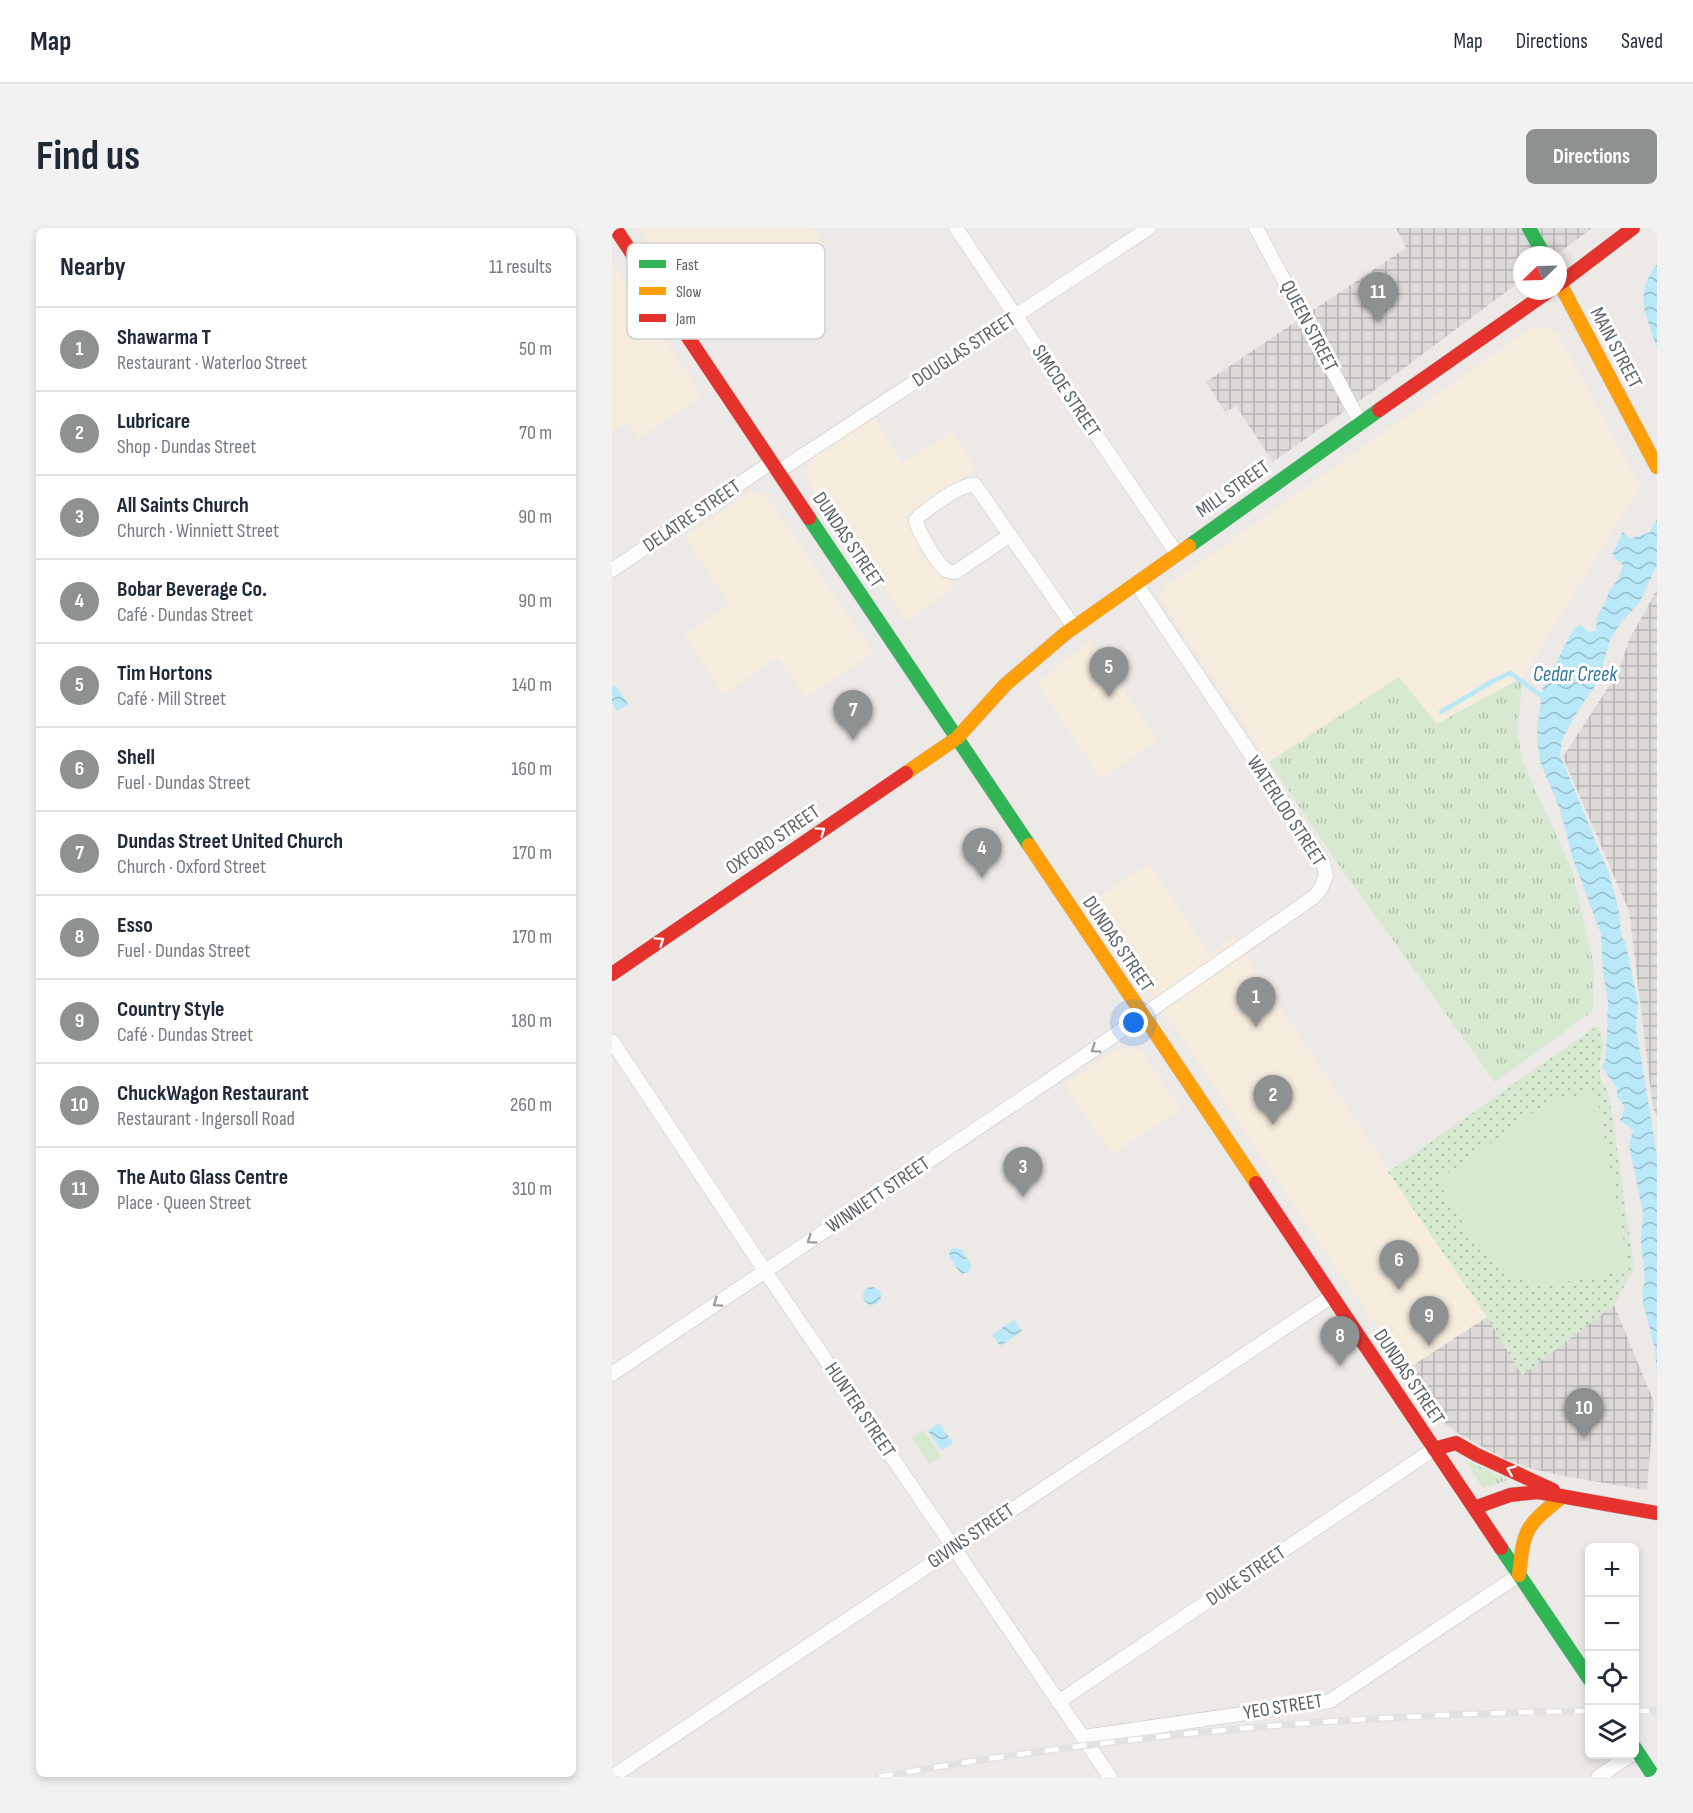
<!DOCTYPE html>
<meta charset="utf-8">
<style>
body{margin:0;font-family:"Sofia Sans Condensed",sans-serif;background:#f2f2f3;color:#1f2937}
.controls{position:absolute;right:18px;bottom:18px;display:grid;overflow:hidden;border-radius:9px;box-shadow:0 3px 9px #0003}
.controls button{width:54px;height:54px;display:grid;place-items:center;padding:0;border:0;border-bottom:2px solid #e0e1e3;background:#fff;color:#1f2937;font:30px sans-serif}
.compass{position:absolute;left:901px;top:18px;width:54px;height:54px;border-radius:50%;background:#fff;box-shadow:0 3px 9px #0003;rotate:247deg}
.you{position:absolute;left:522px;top:795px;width:21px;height:21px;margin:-15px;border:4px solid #fff;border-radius:50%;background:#1a73e8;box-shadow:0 0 0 9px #1a73e833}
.badge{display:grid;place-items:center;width:39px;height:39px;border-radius:50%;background:#8e9192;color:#fff;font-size:20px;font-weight:700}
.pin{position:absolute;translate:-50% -50px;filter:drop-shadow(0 2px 3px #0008)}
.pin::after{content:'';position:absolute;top:32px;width:21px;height:18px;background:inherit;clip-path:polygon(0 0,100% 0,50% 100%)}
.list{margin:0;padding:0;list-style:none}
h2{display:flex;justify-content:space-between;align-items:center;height:78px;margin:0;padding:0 24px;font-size:26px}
h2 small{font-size:20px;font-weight:400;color:#747a83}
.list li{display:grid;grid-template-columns:39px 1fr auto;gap:18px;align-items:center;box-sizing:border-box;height:84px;padding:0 24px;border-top:2px solid #e0e1e3}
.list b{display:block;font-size:22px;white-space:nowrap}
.list p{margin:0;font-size:20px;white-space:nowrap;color:#747a83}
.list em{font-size:20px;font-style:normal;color:#747a83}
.icon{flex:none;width:33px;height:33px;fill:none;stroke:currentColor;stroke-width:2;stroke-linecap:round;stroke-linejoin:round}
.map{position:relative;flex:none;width:1045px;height:1549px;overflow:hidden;border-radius:9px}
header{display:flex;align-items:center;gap:36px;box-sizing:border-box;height:84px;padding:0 30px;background:#fff;border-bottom:2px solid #e0e1e3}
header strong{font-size:28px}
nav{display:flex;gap:33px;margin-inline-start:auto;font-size:21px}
.intro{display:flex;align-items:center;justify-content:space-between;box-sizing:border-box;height:144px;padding:0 36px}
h1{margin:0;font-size:42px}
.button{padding:15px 27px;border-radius:9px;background:#8e9192;color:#fff;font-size:21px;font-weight:700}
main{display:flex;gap:36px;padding:0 36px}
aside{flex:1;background:#fff;border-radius:9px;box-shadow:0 3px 9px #0003}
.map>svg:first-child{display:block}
.commercial{fill:#f6ecde}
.industrial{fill:url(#industrial-grid)}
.grass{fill:url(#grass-tufts)}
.park{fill:url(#park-dots)}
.pitch{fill:#d7e9d0}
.water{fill:url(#water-waves)}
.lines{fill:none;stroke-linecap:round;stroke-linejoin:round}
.stream{stroke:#b9e8f8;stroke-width:4.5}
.street-casing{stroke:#c7c7c7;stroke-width:15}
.fast-casing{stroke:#c7c7c7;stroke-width:15}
.slow-casing{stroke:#c7c7c7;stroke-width:15}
.jam-casing{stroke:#c7c7c7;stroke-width:15}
.street{stroke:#fcfcfb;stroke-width:14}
.fast{stroke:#30b455;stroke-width:14}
.slow{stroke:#ff9f0a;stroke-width:14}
.jam{stroke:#e5322d;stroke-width:14}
.rail-casing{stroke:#e3e2e2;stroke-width:7}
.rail{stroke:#fff;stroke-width:4.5;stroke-dasharray:14;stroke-linecap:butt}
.oneway{stroke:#fff}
.oneway2{stroke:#9b9fa1}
.labels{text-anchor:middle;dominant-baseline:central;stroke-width:6;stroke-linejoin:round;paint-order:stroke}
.street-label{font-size:20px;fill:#5b6165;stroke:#fff}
.water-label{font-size:21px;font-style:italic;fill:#31799d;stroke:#fff}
.key{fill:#fff;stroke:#ced0d1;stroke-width:1.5}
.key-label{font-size:16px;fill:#5b6165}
</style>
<header>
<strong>Map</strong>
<nav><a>Map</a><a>Directions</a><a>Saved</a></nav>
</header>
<div class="intro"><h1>Find us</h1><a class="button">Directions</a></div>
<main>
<aside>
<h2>Nearby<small>11 results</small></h2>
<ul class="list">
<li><span class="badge">1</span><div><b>Shawarma T</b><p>Restaurant · Waterloo Street</p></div><em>50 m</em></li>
<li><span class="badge">2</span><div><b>Lubricare</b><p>Shop · Dundas Street</p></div><em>70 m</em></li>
<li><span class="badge">3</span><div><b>All Saints Church</b><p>Church · Winniett Street</p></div><em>90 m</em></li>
<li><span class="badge">4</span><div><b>Bobar Beverage Co.</b><p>Café · Dundas Street</p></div><em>90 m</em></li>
<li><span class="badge">5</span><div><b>Tim Hortons</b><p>Café · Mill Street</p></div><em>140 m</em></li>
<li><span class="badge">6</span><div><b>Shell</b><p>Fuel · Dundas Street</p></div><em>160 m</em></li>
<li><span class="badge">7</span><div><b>Dundas Street United Church</b><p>Church · Oxford Street</p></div><em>170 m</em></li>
<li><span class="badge">8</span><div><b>Esso</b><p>Fuel · Dundas Street</p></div><em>170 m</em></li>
<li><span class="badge">9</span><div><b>Country Style</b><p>Café · Dundas Street</p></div><em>180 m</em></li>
<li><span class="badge">10</span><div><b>ChuckWagon Restaurant</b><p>Restaurant · Ingersoll Road</p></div><em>260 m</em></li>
<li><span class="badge">11</span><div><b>The Auto Glass Centre</b><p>Place · Queen Street</p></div><em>310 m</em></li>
</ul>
</aside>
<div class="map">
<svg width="1045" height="1549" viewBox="0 0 1045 1549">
<defs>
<pattern id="industrial-grid" width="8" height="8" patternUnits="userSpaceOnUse" patternTransform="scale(1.5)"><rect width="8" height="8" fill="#dddad7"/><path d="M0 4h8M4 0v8" fill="none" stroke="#b6b4b2"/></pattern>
<pattern id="grass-tufts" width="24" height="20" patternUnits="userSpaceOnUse" patternTransform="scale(1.5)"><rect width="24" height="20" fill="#d7e9d0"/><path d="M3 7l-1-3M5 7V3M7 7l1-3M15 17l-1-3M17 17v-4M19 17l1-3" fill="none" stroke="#b1c0ac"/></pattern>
<pattern id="park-dots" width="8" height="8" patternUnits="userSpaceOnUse" patternTransform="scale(1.5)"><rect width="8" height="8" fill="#d7e9d0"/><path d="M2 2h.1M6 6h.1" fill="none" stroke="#b1c0ac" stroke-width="1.8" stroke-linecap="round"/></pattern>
<pattern id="water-waves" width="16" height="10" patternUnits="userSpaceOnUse" patternTransform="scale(1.5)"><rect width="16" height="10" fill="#b9e8f8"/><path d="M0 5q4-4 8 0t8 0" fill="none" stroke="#99bfcc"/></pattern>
</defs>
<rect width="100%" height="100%" fill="#ece9e6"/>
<!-- commercial -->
<path class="commercial" d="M27 0H201L212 17 93 97Z
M0 34 90 167 27 211 15 194 0 205Z
M923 99 937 100 946 106 1028 258 911 449 825 496 786 449 657 534 547 369 549 368 550 364 556 357 916 102Z
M262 190 291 235 340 203 364 241 293 288 342 360 295 393 259 339 255 341 202 263 195 248 196 240 203 231 202 229Z
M145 265 153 266 262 425 194 470 166 429 112 467 72 407 117 375 73 309 133 268Z
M479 412 545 513 490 551 425 455Z
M537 636 597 726 622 709 875 1089 794 1142 478 674Z
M516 819 530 824 569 881 500 926 452 857 500 824Z"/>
<!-- industrial -->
<path class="industrial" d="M784 0H980L944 27H910V52L764 161 661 234 624 178 613 184 594 154 794 20Z
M1045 362V888L1041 880 1017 683 951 529 1006 444 1018 410Z
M1002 1077 1042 1174 1035 1262 951 1248 917 1240 893 1231 847 1206 835 1197 816 1175 794 1142 875 1089 910 1147Z"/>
<!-- grass -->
<path class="grass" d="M787 449 825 496 911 449 905 503 911 535 960 642 982 738 981 783 883 854 724 633 657 534Z
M852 1231 896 1252 871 1260Z"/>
<!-- park -->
<path class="park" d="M985 798C999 820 985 824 988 845 988 852 994 860 997 867L1022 1040 1002 1077 910 1147 875 1089 776 944Z"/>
<!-- pitch -->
<path class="pitch" d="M973 862 985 867 1017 1042C983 1048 925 1065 894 1045 866 1027 844 982 825 953L929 879 948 870H960Z
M311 1202 329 1228 317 1236 300 1210Z"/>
<!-- water -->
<path class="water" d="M1045 36V120C1034 86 1021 68 1045 36Z
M1045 291V337L1027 375 1009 394 998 412 986 453 963 487 950 512 948 527 996 643 1007 683 1009 707 1014 716 1026 776 1024 799 1045 929V1146L1043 1121 1031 1075 1030 1065 1033 1052 1029 1012 1031 985 1017 917 1021 902 1008 892 1013 879 1005 869V860L990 839 994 830 996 773 991 744 989 706 960 628 948 581 929 536 926 519 925 499 931 460 962 400 968 397 977 404 984 403 985 389 994 373 997 363 1006 352 1011 337 1000 327 1011 304 1019 310 1037 305Z
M3 457 16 476 5 483 0 475V459Z
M340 1020 349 1021 359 1037 357 1044 350 1046C344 1041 339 1032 337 1025Z
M251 1068a9 9 0 1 1 18 0a9 9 0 1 1-18 0Z
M402 1092 410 1103 388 1118 380 1107Z
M327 1195 341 1215 330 1223 316 1203Z"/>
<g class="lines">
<!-- stream -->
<path class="stream" d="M829 484 881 453 898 445 934 471"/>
<defs>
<path id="street" d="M344 0 565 326
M644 0 749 196
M167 243 537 0
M398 307 344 344C340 344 337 344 334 342 326 337 305 302 304 292L308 287C321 278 347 256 363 257L462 399
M0 342 160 234
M0 813 153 1043 498 1549
M0 1146 439 851 676 687 703 668 709 660 714 648 711 634 524 355
M446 1474 822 1221
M471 1509 718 1473 907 1347
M0 1549 720 1068
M986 1549 1020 1526"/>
<path id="fast" d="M917 0 932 27
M197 290 417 617
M577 318 767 182
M889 1320 978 1452
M1023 1520 1042 1549"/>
<path id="slow" d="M946 52 1045 239
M294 545 345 510 393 457 454 405 577 318
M417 617 644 955
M907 1347C912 1299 914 1298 951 1268"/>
<path id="jam" d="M3 0 197 290
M946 57 1021 0
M767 182 937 63
M0 746 294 545
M644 955 889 1320
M822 1221 844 1215 865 1227 941 1262
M862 1280 898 1267 926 1264 1045 1285"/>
</defs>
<!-- street casing -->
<use href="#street" class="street-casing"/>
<!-- fast casing -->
<use href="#fast" class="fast-casing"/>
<!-- slow casing -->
<use href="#slow" class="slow-casing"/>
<!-- jam casing -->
<use href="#jam" class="jam-casing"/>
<!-- street -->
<use href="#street" class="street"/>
<!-- fast -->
<use href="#fast" class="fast"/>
<!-- slow -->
<use href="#slow" class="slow"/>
<!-- jam -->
<use href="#jam" class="jam"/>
<defs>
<path id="rail" d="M1023 1483H1045
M267 1549C501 1507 739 1486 978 1483"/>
</defs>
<!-- rail casing -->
<use href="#rail" class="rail-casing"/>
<!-- rail -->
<use href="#rail" class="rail"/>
</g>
<!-- one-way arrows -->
<defs><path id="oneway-chevron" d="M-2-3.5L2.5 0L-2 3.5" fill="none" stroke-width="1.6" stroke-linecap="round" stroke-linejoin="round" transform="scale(1.5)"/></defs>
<g class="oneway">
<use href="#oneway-chevron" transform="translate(209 603) rotate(-35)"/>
<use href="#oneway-chevron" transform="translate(48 713) rotate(-34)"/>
<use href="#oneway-chevron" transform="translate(899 1242) rotate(-158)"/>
</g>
<g class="oneway2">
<use href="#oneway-chevron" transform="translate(483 821) rotate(146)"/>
<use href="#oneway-chevron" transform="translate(199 1012) rotate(146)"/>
<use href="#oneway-chevron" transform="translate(105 1075) rotate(146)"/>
</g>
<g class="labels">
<!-- street labels -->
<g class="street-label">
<text transform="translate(697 98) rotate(62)">QUEEN STREET</text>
<text transform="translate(1004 120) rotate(62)">MAIN STREET</text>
<text transform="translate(352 122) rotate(-33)">DOUGLAS STREET</text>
<text transform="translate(454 163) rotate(56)">SIMCOE STREET</text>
<text transform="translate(621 261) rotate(-35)">MILL STREET</text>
<text transform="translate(80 288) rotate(-34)">DELATRE STREET</text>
<text transform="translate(236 312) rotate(56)">DUNDAS STREET</text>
<text transform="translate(674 583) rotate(57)">WATERLOO STREET</text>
<text transform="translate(161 612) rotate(-34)">OXFORD STREET</text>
<text transform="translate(506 716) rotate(56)">DUNDAS STREET</text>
<text transform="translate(266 967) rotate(-34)">WINNIETT STREET</text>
<text transform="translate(797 1149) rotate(56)">DUNDAS STREET</text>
<text transform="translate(248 1182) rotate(56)">HUNTER STREET</text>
<text transform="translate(359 1308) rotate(-34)">GIVINS STREET</text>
<text transform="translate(634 1348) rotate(-34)">DUKE STREET</text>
<text transform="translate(671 1479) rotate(-9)">YEO STREET</text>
</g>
<!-- water labels -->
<g class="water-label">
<text x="963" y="446">Cedar Creek</text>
</g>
</g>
<!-- legend -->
<rect x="15" y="15" width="198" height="96" rx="9" class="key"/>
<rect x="27" y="32" width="27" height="8" fill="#30b455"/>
<rect x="27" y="59" width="27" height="8" fill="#ff9f0a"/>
<rect x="27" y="86" width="27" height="8" fill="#e5322d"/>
<g class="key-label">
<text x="64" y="42">Fast</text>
<text x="64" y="69">Slow</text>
<text x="64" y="96">Jam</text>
</g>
</svg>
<div class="controls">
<button>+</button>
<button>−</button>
<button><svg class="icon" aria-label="locate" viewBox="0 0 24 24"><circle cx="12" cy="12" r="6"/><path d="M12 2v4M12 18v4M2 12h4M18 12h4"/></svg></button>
<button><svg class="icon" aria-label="layers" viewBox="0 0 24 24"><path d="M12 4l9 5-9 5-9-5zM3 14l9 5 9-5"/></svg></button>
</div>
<svg class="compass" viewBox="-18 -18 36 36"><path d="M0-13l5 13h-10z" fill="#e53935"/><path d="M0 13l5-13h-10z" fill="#747a83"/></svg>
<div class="you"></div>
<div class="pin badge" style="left:644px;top:799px">1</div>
<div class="pin badge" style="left:661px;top:897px">2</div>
<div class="pin badge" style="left:411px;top:969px">3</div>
<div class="pin badge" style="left:370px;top:650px">4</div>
<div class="pin badge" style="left:497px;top:469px">5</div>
<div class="pin badge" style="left:787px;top:1062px">6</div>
<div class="pin badge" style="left:241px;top:512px">7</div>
<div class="pin badge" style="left:728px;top:1138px">8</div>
<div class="pin badge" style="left:817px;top:1118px">9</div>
<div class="pin badge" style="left:972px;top:1210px">10</div>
<div class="pin badge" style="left:766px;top:94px">11</div>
</div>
</main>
